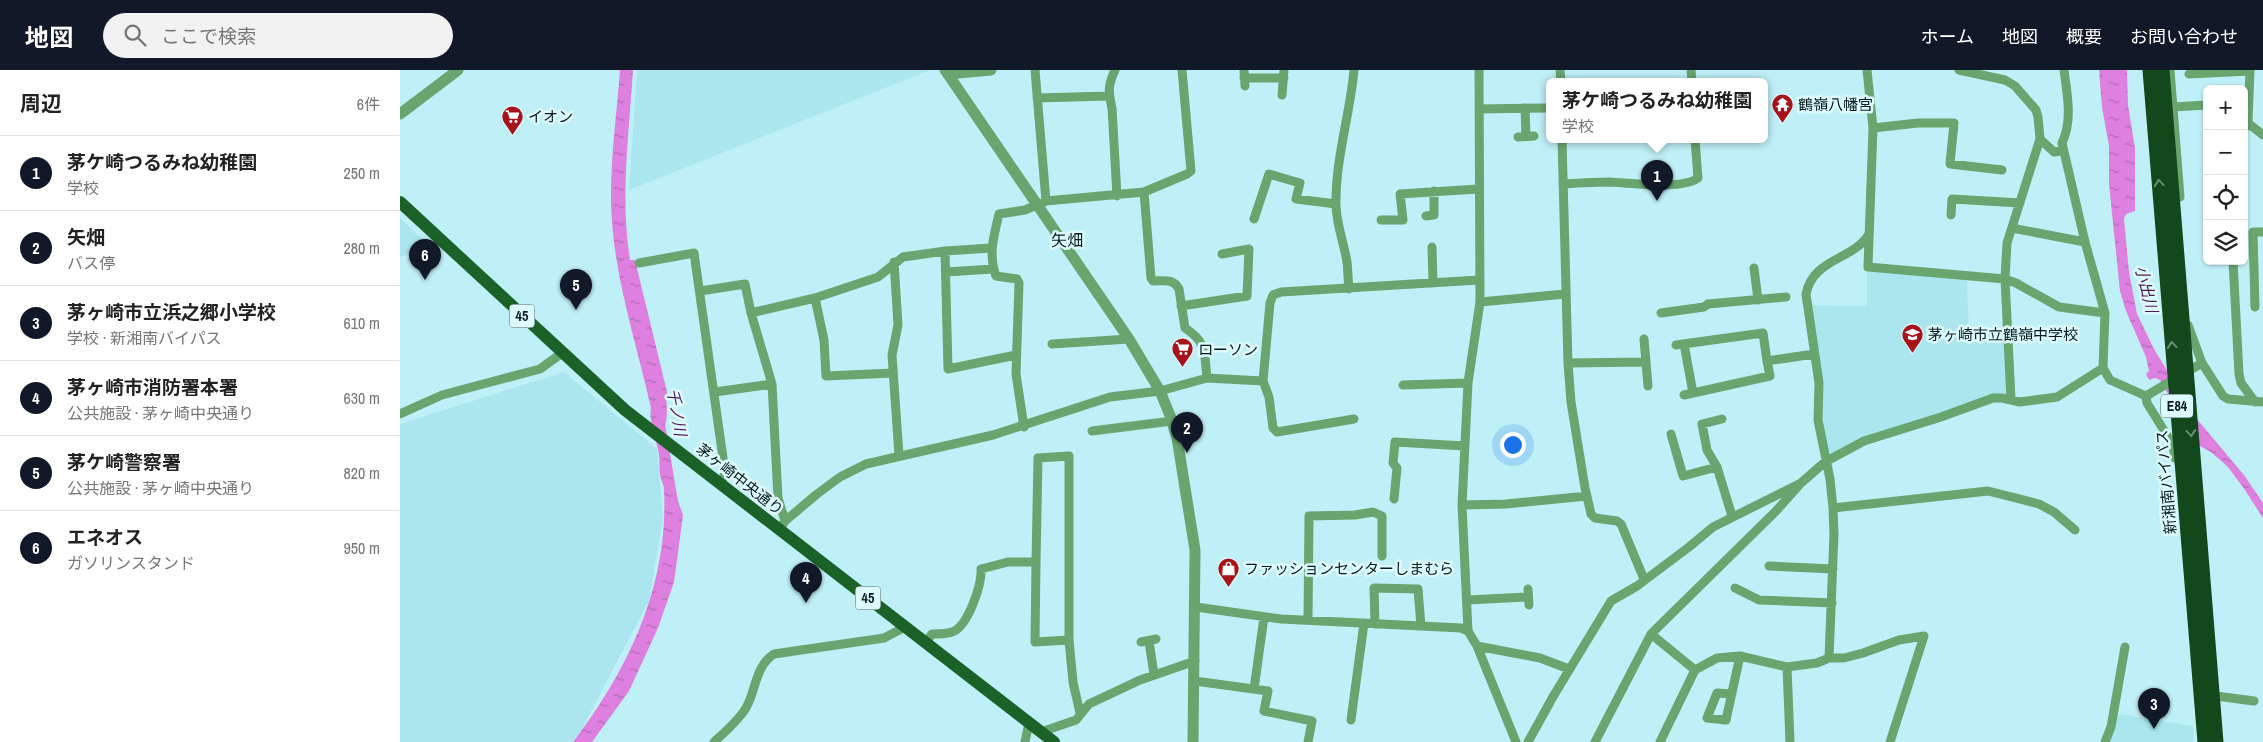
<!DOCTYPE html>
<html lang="ja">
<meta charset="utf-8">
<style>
body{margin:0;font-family:"Archivo Narrow","Noto Sans JP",sans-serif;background:#f2f2f2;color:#222}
.controls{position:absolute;right:15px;top:15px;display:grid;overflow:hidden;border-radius:8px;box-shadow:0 1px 4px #0004}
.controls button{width:45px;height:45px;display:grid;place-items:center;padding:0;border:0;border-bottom:1px solid #e0e0e0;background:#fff;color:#222;font:25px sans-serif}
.you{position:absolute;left:1112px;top:374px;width:18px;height:18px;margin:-12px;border:4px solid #fff;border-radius:50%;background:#1a73e8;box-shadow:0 0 0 8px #1a73e833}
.badge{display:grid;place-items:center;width:32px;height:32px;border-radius:50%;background:#111827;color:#fff;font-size:16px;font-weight:700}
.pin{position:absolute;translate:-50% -41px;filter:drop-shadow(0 1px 2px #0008)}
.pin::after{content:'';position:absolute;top:26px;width:18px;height:15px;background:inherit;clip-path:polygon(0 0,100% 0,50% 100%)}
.popup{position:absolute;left:1146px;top:8px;width:222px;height:65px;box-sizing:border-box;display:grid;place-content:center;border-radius:8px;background:#fff;filter:drop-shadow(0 1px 4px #0005);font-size:16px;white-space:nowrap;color:#767676}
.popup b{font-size:19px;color:#222}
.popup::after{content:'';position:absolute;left:50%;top:100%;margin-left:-10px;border:10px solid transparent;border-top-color:#fff}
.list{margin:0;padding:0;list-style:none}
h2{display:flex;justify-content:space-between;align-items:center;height:65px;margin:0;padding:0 20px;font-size:21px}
h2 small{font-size:16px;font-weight:400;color:#767676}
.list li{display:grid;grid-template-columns:32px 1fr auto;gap:15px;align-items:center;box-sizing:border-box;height:75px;padding:0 20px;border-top:1px solid #e0e0e0}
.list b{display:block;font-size:19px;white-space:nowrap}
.list p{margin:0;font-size:16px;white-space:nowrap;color:#767676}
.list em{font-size:16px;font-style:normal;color:#767676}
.icon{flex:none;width:28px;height:28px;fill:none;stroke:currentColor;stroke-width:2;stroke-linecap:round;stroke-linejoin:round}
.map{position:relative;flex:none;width:1863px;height:672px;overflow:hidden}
header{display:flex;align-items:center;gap:30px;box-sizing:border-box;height:70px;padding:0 25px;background:#111827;color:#fff}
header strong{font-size:24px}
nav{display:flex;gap:28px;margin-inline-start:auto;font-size:18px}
.search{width:350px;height:45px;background:#f2f2f2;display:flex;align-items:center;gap:12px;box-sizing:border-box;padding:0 18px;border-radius:28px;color:#767676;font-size:19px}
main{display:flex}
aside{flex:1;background:#fff}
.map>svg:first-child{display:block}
.built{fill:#abe6ee}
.water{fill:url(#water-ripples)}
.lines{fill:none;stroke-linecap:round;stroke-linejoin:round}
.minor{stroke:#69a56f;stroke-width:9}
.tertiary{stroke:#69a56f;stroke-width:11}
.primary{stroke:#1a6227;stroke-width:12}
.motorway-bridge{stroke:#13471c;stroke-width:15}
.oneway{stroke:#648f76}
.labels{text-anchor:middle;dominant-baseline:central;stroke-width:5;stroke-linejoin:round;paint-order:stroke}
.shield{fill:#ddfafe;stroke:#475d60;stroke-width:1}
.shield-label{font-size:14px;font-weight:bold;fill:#071a1d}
.poi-label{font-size:15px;fill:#071a1d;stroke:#ddfafe;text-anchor:start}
.street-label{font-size:15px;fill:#071a1d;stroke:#ddfafe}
.neighbourhood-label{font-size:16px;fill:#071a1d;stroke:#ddfafe}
.water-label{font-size:16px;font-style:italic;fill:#511753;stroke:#ddfafe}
</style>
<header>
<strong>地図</strong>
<div class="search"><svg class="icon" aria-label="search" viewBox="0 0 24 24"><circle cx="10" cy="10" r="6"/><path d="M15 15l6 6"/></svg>ここで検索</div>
<nav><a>ホーム</a><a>地図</a><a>概要</a><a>お問い合わせ</a></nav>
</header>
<main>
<aside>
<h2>周辺<small>6件</small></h2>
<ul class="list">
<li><span class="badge">1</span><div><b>茅ケ崎つるみね幼稚園</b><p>学校</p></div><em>250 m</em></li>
<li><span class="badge">2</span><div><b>矢畑</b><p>バス停</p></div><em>280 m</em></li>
<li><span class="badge">3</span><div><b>茅ヶ崎市立浜之郷小学校</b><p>学校 · 新湘南バイパス</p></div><em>610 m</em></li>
<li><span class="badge">4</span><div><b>茅ヶ崎市消防署本署</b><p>公共施設 · 茅ヶ崎中央通り</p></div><em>630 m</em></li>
<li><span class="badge">5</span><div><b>茅ケ崎警察署</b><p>公共施設 · 茅ヶ崎中央通り</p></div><em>820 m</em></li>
<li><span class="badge">6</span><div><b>エネオス</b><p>ガソリンスタンド</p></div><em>950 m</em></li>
</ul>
</aside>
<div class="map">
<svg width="1863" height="672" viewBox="0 0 1863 672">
<defs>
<pattern id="water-ripples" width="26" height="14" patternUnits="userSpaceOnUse" patternTransform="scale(1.25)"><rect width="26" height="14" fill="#dd80df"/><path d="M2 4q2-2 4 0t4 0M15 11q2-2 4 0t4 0" fill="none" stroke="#b168b4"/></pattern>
</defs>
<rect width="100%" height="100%" fill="#c0f0f7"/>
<!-- built -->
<path class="built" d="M237 0H530L229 120Z
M0 148 30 177 0 187Z
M1467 200 1567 209 1569 266 1605 259 1609 324 1590 325 1429 387 1427 385 1409 235 1467 236Z
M164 302 257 379 263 448 249 531 181 660 171 672H0V354Z
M1719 644 1793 656 1794 672H1710Z"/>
<!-- water -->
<path class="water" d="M220 0H233C229 64 220 127 230 190H235L267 322C265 333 269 344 265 354L278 431 283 445 274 512 258 558 229 621 192 672H173C229 599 269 514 264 420 264 415 261 410 260 405 259 397 260 387 258 379 255 366 249 351 251 338 238 280 219 222 213 163 207 110 216 54 220 0Z
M1699 0H1727L1728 35 1735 78V141L1726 144 1724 149 1729 202 1737 244 1754 279 1796 348 1844 405 1863 433V448L1845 420 1828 397 1811 382 1798 375 1760 310 1755 308 1749 310 1746 304 1749 301 1746 287 1726 241 1720 221 1709 114V76L1702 37Z"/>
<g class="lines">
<!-- minor -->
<path class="minor" d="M635 0 646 131
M715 0C708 15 708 21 712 38L717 126
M844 0 845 16
M1160 0 1161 12
M1291 0 1292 12
M1467 0 1473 58 1468 197 1605 209 1616 213 1659 237 1705 243
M1559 0 1605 10 1615 16 1636 40 1638 47 1640 69 1607 173 1605 209 1611 329
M1664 0C1667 24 1673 50 1662 73L1685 172 1705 243 1703 298 1710 310 1746 326
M1770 0 1780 127
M1789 4 1850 1
M844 8H884
M882 25 884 0
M637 28 709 26
M1773 37 1807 35
M1125 38 1126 66
M1079 39 1150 38
M1848 53 1863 65
M1473 58 1518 53H1554L1550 94 1602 100
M1844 59 1848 53 1850 0
M1118 67 1134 66
M1640 69 1654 82 1663 81
M1162 70 1168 293 1171 332 1185 418 1191 444 1195 448 1217 451 1221 454 1244 509
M1163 114C1178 113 1194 112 1210 112 1231 113 1282 120 1298 108L1295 70
M744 122 751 208 753 211C764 211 773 208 779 219L785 258C808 273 804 283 807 308
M1551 145 1552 129 1620 133
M1026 146 1034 145V121
M854 149 869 104 900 113 896 129 936 134
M981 150H1003L1000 124 1078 119
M1612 158 1685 172
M1032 177 1033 213
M545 181 548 299 616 285
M1833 191 1839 304 1841 313 1855 332
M494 192 498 255 492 285 499 385
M239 193 294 183 325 402 321 416
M1354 198 1358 230
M546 202 593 199
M949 219C948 210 948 201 947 192 944 173 937 157 936 136 935 90 950 45 954 0
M300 221 345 214 351 243
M415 228 424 270 426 306 493 303
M1080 232 1165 224
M781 236 847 226 849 179 822 184
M1855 237 1853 162H1863
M1261 243 1304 237 1308 234 1386 227
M1244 269 1248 316
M652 274 729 269
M1284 274 1293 323
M1276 275 1363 263 1367 291
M1168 293 1246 292
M1802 293 1823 326 1828 329 1863 332
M1003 315 1068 313
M315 322 372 314
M1284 325 1370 306 1367 291 1414 284
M0 344 42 325 140 299 162 283
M954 349 877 362 873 358 869 327 863 311 870 233 873 225 881 222 1079 210
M1322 349 1302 354 1307 380 1317 397 1332 446
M624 357 616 304 619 213 617 209 596 206C588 185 594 165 599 144L625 140 646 131 744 122 787 104 791 101 782 0
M692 361 772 351
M1271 364 1283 406 1317 397
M1775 388 1773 375 1747 333 1746 326 1802 293 1788 255
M994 429 997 398 993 393 995 372 1065 376
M1062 435 1106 434 1187 426
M1433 438 1588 421 1639 434 1654 442 1675 460
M385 451 378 428 372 314 351 243 415 228 478 207 503 187 545 181 591 178
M379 460 385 451 417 424 440 407 466 394 593 365 710 327 760 321 807 308 863 311
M636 492 638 388 669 386V570
M1369 496 1433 499
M1335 518 1359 530 1432 533
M1128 519 1129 535
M1068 530 1128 527
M796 537 881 549 1061 558 1068 561 1077 576 1116 672
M908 550 909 446 955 445 973 442 982 446V486
M975 554 974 518 1018 519 1021 556
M1068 561 1062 435 1068 313 1080 232 1079 0
M1251 564 1295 600
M749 571 754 605
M526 572 532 564C538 564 547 564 552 562 568 557 582 514 581 499L608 492H636L635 572 669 570 673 612 680 643
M741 572 756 569
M1077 576 1140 588 1169 599
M1429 588 1434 464 1433 438 1430 409 1418 350 1419 313 1406 224C1413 188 1454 190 1469 164
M1387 597 1390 672
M795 611 868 621 864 641 912 651 908 672
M854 619 864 547
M1332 624 1317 623 1307 648 1326 650 1340 586
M1816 626 1854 631
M951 650 964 553
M641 662 676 650 689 634 740 610 795 591
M314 672C325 662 338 651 346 638 356 621 355 596 374 584L484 568 505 557
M625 672 629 653
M1128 672 1154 625 1211 531 1237 516 1289 477 1313 457 1399 414
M1195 672 1251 564 1376 441 1401 413 1425 392 1464 371 1541 347 1593 328H1602L1620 332 1657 327 1703 298
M1260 672 1295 600 1317 588 1340 586 1387 597 1417 593 1429 588H1444L1463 583 1499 570 1524 566 1490 672
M1705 672 1711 657 1725 577"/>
<!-- tertiary -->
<path class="tertiary" d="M545 0 729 269 760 321 771 348 777 368 795 480 793 672
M548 4 591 0
M0 44 58 0"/>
<!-- primary -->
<path class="primary" d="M0 132 225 340 654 672"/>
<!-- motorway-bridge -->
<path class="motorway-bridge" d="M1750 0 1805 672
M1762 0 1816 672"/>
</g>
<!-- one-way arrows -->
<defs><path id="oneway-chevron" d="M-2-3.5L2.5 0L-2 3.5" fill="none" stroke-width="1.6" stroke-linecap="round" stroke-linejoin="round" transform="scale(1.25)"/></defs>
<g class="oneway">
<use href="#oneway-chevron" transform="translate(1759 113) rotate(-95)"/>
<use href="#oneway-chevron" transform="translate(1772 275) rotate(-95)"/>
<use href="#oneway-chevron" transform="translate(1791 363) rotate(85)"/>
</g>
<!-- icons -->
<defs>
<symbol id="temple-pin" viewBox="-11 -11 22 30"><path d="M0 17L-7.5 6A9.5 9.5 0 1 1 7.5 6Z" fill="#a8131a" stroke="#ddfafe"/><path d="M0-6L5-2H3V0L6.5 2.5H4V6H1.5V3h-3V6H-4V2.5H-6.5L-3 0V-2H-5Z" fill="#fff"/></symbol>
<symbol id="supermarket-pin" viewBox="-11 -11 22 30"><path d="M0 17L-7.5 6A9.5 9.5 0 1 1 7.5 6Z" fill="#a8131a" stroke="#ddfafe"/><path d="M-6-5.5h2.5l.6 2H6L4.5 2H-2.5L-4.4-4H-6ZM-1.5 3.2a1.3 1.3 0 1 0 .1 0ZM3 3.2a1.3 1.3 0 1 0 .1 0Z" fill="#fff"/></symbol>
<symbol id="school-pin" viewBox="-11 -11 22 30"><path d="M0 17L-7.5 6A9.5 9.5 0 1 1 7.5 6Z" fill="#a8131a" stroke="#ddfafe"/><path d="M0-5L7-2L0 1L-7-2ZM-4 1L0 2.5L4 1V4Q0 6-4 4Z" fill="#fff"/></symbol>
<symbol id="shop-pin" viewBox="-11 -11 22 30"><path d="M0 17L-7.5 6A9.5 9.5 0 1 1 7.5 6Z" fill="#a8131a" stroke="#ddfafe"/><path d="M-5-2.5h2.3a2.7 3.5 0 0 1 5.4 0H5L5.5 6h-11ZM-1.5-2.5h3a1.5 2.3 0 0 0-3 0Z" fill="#fff"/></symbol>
</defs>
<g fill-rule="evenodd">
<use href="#temple-pin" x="1370" y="22" width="25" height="34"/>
<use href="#supermarket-pin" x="100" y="34" width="25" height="34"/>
<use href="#school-pin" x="1500" y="252" width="25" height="34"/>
<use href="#supermarket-pin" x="770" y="266" width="25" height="34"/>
<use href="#shop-pin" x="816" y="486" width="25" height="34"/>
</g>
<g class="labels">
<!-- shield labels -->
<g class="shield">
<rect x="109.5" y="234.5" width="25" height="23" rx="4"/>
<rect x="1761" y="324.5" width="32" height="23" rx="4"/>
<rect x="455.5" y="516.5" width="25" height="23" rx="4"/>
</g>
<g class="shield-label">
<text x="122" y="246">45</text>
<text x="1777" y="336">E84</text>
<text x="468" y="528">45</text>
</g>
<!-- poi labels -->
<g class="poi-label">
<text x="1398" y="34">鶴嶺八幡宮</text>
<text x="128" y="46">イオン</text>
<text x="1528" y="264">茅ヶ崎市立鶴嶺中学校</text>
<text x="798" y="279">ローソン</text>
<text x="844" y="498">ファッションセンターしまむら</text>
</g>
<!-- street labels -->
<g class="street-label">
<text transform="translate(340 409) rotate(38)">茅ヶ崎中央通り</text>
<text transform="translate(1766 412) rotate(-95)">新湘南バイパス</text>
</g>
<!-- neighbourhood labels -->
<g class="neighbourhood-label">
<text x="667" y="170">矢畑</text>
</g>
<!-- water labels -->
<g class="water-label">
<text transform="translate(1747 219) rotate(76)">小出川</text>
<text transform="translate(277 342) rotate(80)">千ノ川</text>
</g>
</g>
</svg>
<div class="controls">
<button>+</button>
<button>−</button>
<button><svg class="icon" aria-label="locate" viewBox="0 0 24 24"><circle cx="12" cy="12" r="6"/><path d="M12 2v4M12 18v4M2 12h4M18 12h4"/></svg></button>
<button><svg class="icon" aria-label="layers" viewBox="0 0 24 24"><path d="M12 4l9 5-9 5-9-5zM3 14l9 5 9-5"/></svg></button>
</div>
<div class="you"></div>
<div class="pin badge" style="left:1257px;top:131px">1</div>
<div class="popup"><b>茅ケ崎つるみね幼稚園</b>学校</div>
<div class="pin badge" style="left:787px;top:383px">2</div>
<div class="pin badge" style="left:1754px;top:659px">3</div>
<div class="pin badge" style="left:406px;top:533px">4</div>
<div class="pin badge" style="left:176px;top:240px">5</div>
<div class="pin badge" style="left:25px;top:210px">6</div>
</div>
</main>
